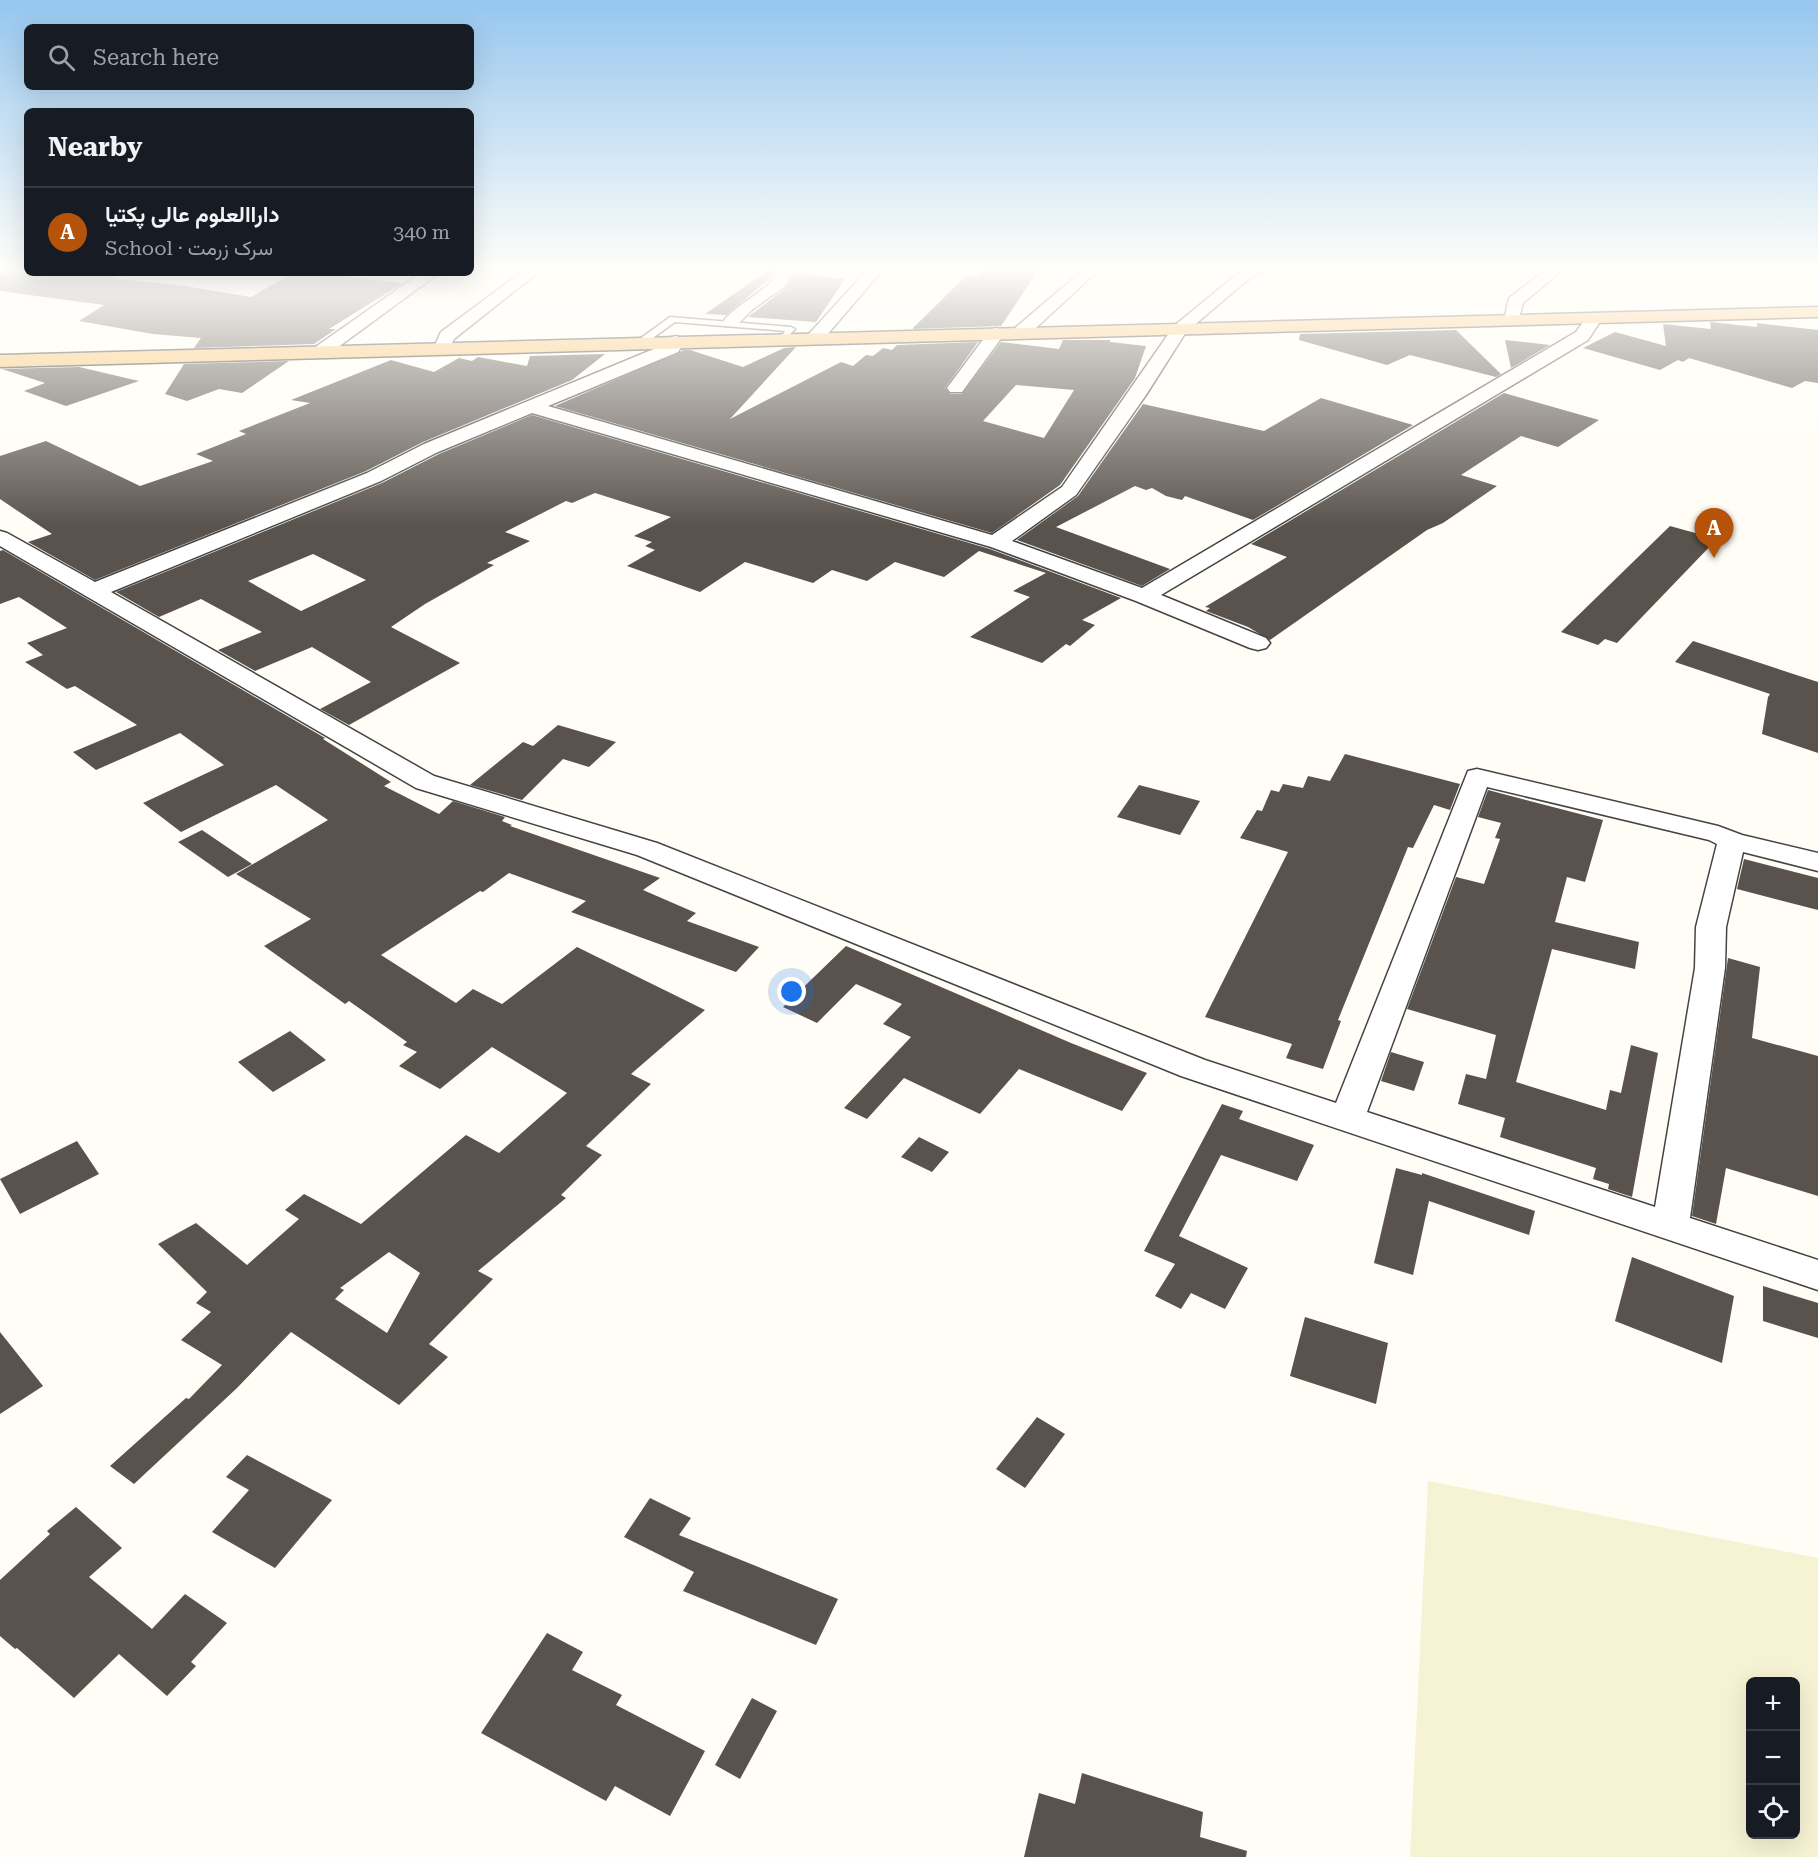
<!DOCTYPE html>
<meta charset="utf-8">
<style>
body{margin:0;font-family:"Roboto Serif",Vazirmatn,serif;background:#242831;color:#f1f3f6}
.controls{position:absolute;right:18px;bottom:18px;display:grid;overflow:hidden;border-radius:9px;box-shadow:0 6px 24px #0002}
.controls button{width:54px;height:54px;display:grid;place-items:center;padding:0;border:0;border-bottom:2px solid #363941;background:#171b24;color:#f1f3f6;font:30px sans-serif}
.you{position:absolute;left:792px;top:992px;width:21px;height:21px;margin:-15px;border:4px solid #fff;border-radius:50%;background:#1a73e8;box-shadow:0 0 0 9px #1a73e833}
.badge{display:grid;place-items:center;width:39px;height:39px;border-radius:50%;background:#b45309;color:#fff;font-size:20px;font-weight:700}
.pin{position:absolute;translate:-50% -50px;filter:drop-shadow(0 2px 3px #0008)}
.pin::after{content:'';position:absolute;top:32px;width:21px;height:18px;background:inherit;clip-path:polygon(0 0,100% 0,50% 100%)}
.list{margin:0;padding:0;list-style:none}
h2{display:flex;justify-content:space-between;align-items:center;height:78px;margin:0;padding:0 24px;font-size:26px}
h2 small{font-size:20px;font-weight:400;color:#9ea1a6}
.list li{display:grid;grid-template-columns:39px 1fr auto;gap:18px;align-items:center;box-sizing:border-box;height:90px;padding:0 24px;border-top:2px solid #363941}
.list b{display:block;font-size:22px;white-space:nowrap}
.list p{margin:0;font-size:20px;white-space:nowrap;color:#9ea1a6}
.list em{font-size:20px;font-style:normal;color:#9ea1a6}
.icon{flex:none;width:33px;height:33px;fill:none;stroke:currentColor;stroke-width:2;stroke-linecap:round;stroke-linejoin:round}
.map{position:relative;flex:none;width:1818px;height:1857px;overflow:hidden}
.search{position:absolute;background:#171b24;box-shadow:0 6px 24px #0002;left:24px;top:24px;width:450px;height:66px;display:flex;align-items:center;gap:15px;box-sizing:border-box;padding:0 21px;border-radius:9px;color:#9ea1a6;font-size:22px}
.panel{position:absolute;background:#171b24;box-shadow:0 6px 24px #0002;left:24px;top:108px;width:450px;height:168px;border-radius:9px}
.map>svg:first-child{display:block}
.farmland{fill:#f6f3d4;fill-rule:evenodd}
.building{fill:#5a524d;fill-rule:evenodd}
.lines{fill:none;stroke-linecap:round;stroke-linejoin:round}
.service-casing{stroke:#444;stroke-width:3}
.minor-casing{stroke:#444;stroke-width:3}
.trunk-casing{stroke:#222;stroke-width:3}
.service{fill:#fff;fill-rule:evenodd}
.minor{fill:#fff;fill-rule:evenodd}
.trunk{fill:#f7bc64;fill-rule:evenodd}
</style>
<div class="map">
<svg width="1818" height="1857" viewBox="0 0 1818 1857">
<rect width="100%" height="100%" fill="#fffdf5"/>
<!-- farmland -->
<path class="farmland" d="M1428 1481 1818 1558V1857H1410ZM1750 1682H1796V1834H1750Z"/>
<!-- building -->
<path class="building" d="M989 266H1041L1001 326 912 329 967 275 980 276Z
M770 269 776 271 772 277 726 315 705 314Z
M0 273H123L112 278 185 286 251 297 293 273H356L348 277 403 283 329 329H336L314 344 194 348 201 338 153 334 79 321 104 305 0 291Z
M796 273 845 279 816 322 748 317 786 288Z
M1710 322 1757 327V323L1818 330V383L1805 381 1792 388 1689 358 1683 362 1678 360 1660 370 1583 348 1615 332 1666 346 1663 324 1711 329Z
M1456 330 1501 374 1496 377 1410 355 1387 365 1299 340 1300 334Z
M1063 340H1110V342L1146 346 1135 378 1060 485 992 533 555 406 684 350H690L743 367 784 348 796 347 730 419 841 362 853 366 866 355 873 356 883 348 892 350 897 345 978 342 945 388 950 394H962L1001 342 1059 349ZM1016 385 1074 390 1044 438 983 421Z
M1505 340 1550 345 1511 368Z
M605 354 572 380 423 442 366 471 95 580 28 542 52 534 0 499V456L46 441 140 486 213 461 196 454 246 434 239 431 310 403 291 400 391 360 434 372 459 358 472 361 478 357 527 366 530 356Z
M289 361 242 393 219 389 187 401 165 394 184 364Z
M79 367 139 381 66 406 24 391 45 383 2 369Z
M1504 393 1599 420 1558 447 1521 436 1461 475 1497 486 1443 523 1427 530 1270 640 1248 627 1206 611 1210 608 1205 607 1287 557 1251 544Z
M1321 398 1413 425 1253 520 1185 496 1182 500 1166 496 1152 488 1146 490 1135 486 1056 527 1170 569 1142 586 1017 540 1078 496 1143 404 1264 431Z
M532 415 990 549 1121 598 1082 620 1095 625 1070 646 1066 644 1042 663 970 637 1030 597 1013 591 1046 573 979 551 944 577 895 562 867 581 832 570 813 583 745 562 700 592 627 566 655 550 645 546 652 542 634 536 671 517 595 493 572 503 566 501 505 532 530 541 487 563 494 565 425 604 391 627 460 663 349 725 320 709 371 682 312 647 255 671 218 650 262 632 201 599 159 617 116 592 382 483 439 454ZM313 554 366 580 301 611 248 581Z
M1670 526 1717 539 1617 643 1605 639 1598 645 1561 632Z
M3 550 325 738 323 739 391 782 384 786 439 814 453 801 505 817 502 821 512 825 510 826 660 878 643 890 696 913 687 921 759 947 736 972 571 912 586 901 509 873 483 892 480 891 381 955 456 1003 473 989 502 1004 577 947 705 1010 631 1074 651 1084 586 1146 602 1155 561 1195 566 1198 478 1271 493 1279 429 1344 448 1357 399 1405 291 1332 237 1388 134 1484 110 1466 186 1398 189 1399 222 1365 181 1340 211 1312 196 1303 207 1292 158 1244 196 1223 247 1265 299 1219 285 1210 304 1194 361 1224 466 1135 499 1153 567 1093 492 1047 440 1089 399 1066 417 1052 403 1045 407 1042 349 1001 345 1004 264 946 311 919 236 874 328 820 276 785 181 832 143 803 224 765 180 733 96 770 73 752 137 725 75 686 67 689 25 662 43 655 27 643 67 628 19 597 0 604V551ZM389 1252 420 1273 387 1333 335 1299 344 1290 340 1288Z
M1693 641 1818 682V753L1762 734 1768 697 1770 694 1675 662Z
M558 725 616 742 589 767 563 759 522 800 470 785 523 742 533 746Z
M1345 754 1460 784 1450 810 1434 805 1413 848 1408 847 1338 1020 1341 1021 1323 1069 1286 1058 1292 1044 1205 1017 1288 852 1240 838 1257 810 1262 811 1271 790 1279 792 1283 784 1303 788 1308 776 1330 781Z
M1139 785 1200 801 1180 835 1117 817Z
M1488 790 1603 820 1585 882 1567 877 1555 922 1639 942 1635 969 1552 949 1516 1082 1606 1110 1610 1090 1621 1093 1631 1045 1658 1053 1632 1197 1608 1189 1609 1184 1593 1179 1596 1168 1500 1137 1505 1118 1458 1104 1466 1074 1486 1079 1496 1035 1407 1009 1456 877 1484 884 1500 839 1495 838 1501 823 1478 817Z
M202 830 252 864 228 877 178 842Z
M1744 859 1818 878V910L1737 889Z
M846 946 1071 1043 1147 1073 1122 1111 1019 1069 980 1114 904 1078 867 1119 844 1108 911 1037 883 1024 902 1004 856 984 817 1023 783 1007Z
M1728 958 1760 967 1752 1038 1818 1056V1196L1726 1168 1716 1224 1692 1216Z
M290 1031 326 1060 273 1092 238 1062Z
M1391 1052 1424 1062 1414 1091 1381 1081Z
M1222 1104 1243 1111 1239 1119 1314 1145 1297 1181 1221 1155 1179 1236 1248 1268 1225 1309 1191 1293 1181 1309 1155 1296 1175 1264 1144 1251Z
M919 1137 949 1152 932 1172 901 1157Z
M77 1141 99 1174 20 1214 0 1179Z
M1396 1168 1422 1175V1173L1535 1211 1529 1235 1429 1201 1413 1275 1374 1263Z
M1632 1257 1734 1296 1722 1363 1615 1321Z
M1763 1286 1818 1303V1338L1763 1321Z
M1305 1317 1388 1343 1376 1404 1290 1376Z
M0 1332 43 1386 0 1414Z
M1037 1417 1065 1434 1025 1488 996 1469Z
M247 1455 332 1500 275 1568 212 1532 249 1490 226 1477Z
M650 1498 691 1518 679 1535 838 1599 816 1645 683 1591 694 1572 624 1537Z
M76 1507 122 1548 89 1577 152 1629 185 1594 227 1623 191 1662 196 1666 167 1696 119 1654 74 1698 17 1648 15 1649 0 1636V1580L50 1534 47 1531Z
M547 1633 583 1652 572 1670 622 1695 616 1705 705 1751 670 1816 615 1786 606 1801 481 1733Z
M752 1698 777 1711 740 1779 715 1765Z
M1082 1773 1203 1812 1200 1837 1247 1851 1246 1857H1024L1039 1793 1075 1804Z"/>
<g class="lines">
<defs>
<path id="service" d="M670 317 791 327 795 329 784 341 780 339 785 331 675 322 643 345H637V341Z"/>
<path id="minor" d="M530 266H546L454 339 447 353H435L433 349 441 332Z
M774 266H793L796 269 785 286 753 309 736 326H724L722 323C737 302 767 293 779 271Z
M871 266H886L820 343H808L806 339 808 335Z
M1088 266H1103L1026 337H1014L1012 333 1014 329Z
M1253 266H1270L1245 282 1186 332 1146 395 1076 495 1012 541 1142 588 1576 332 1589 314H1601L1603 317 1588 340 1161 595 1266 638 1270 643 1266 648 1258 650 1250 648 1136 601 991 547 532 413 438 452 381 481 111 592 434 776 657 843 1205 1060 1336 1103 1468 771 1477 769 1718 826 1742 835 1818 853V871L1743 852 1726 927 1725 968 1690 1218 1818 1260V1290L1181 1076 637 855 416 788 0 546V531L7 533 95 582 367 473 424 444 666 344 671 337 677 336 685 341 678 352 548 406 992 535 1062 487 1174 326 1235 276ZM1487 787 1709 840 1717 844 1696 927 1695 968 1655 1207 1367 1112Z
M1551 266H1567L1523 303 1518 323H1506L1504 320 1509 298Z
M421 273H439L326 356H314L312 352 314 348Z
M997 328 1005 333 962 392H950L947 388 950 384 991 329Z"/>
<path id="trunk" d="M1818 307V317L0 367V355Z"/>
</defs>
<!-- service casing -->
<use href="#service" class="service-casing"/>
<!-- minor casing -->
<use href="#minor" class="minor-casing"/>
<!-- trunk casing -->
<use href="#trunk" class="trunk-casing"/>
<!-- service -->
<use href="#service" class="service"/>
<!-- minor -->
<use href="#minor" class="minor"/>
<!-- trunk -->
<use href="#trunk" class="trunk"/>
</g>
<!-- sky -->
<linearGradient id="sky" x2="0" y2="1"><stop stop-color="#95c6ee"/><stop offset="0.51" stop-color="#fffefa"/><stop offset="1" stop-color="#fffefa" stop-opacity="0"/></linearGradient>
<rect width="1818" height="526" fill="url(#sky)"/>
</svg>
<div class="controls">
<button>+</button>
<button>−</button>
<button><svg class="icon" aria-label="locate" viewBox="0 0 24 24"><circle cx="12" cy="12" r="6"/><path d="M12 2v4M12 18v4M2 12h4M18 12h4"/></svg></button>
</div>
<div class="you"></div>
<div class="pin badge" style="left:1714px;top:558px">A</div>
<div class="search"><svg class="icon" aria-label="search" viewBox="0 0 24 24"><circle cx="10" cy="10" r="6"/><path d="M15 15l6 6"/></svg>Search here</div>
<section class="panel">
<h2>Nearby<small></small></h2>
<ul class="list">
<li><span class="badge">A</span><div><b>داراالعلوم عالی پکتیا</b><p>School · سرک زرمت</p></div><em>340 m</em></li>
</ul>
</section>
</div>
